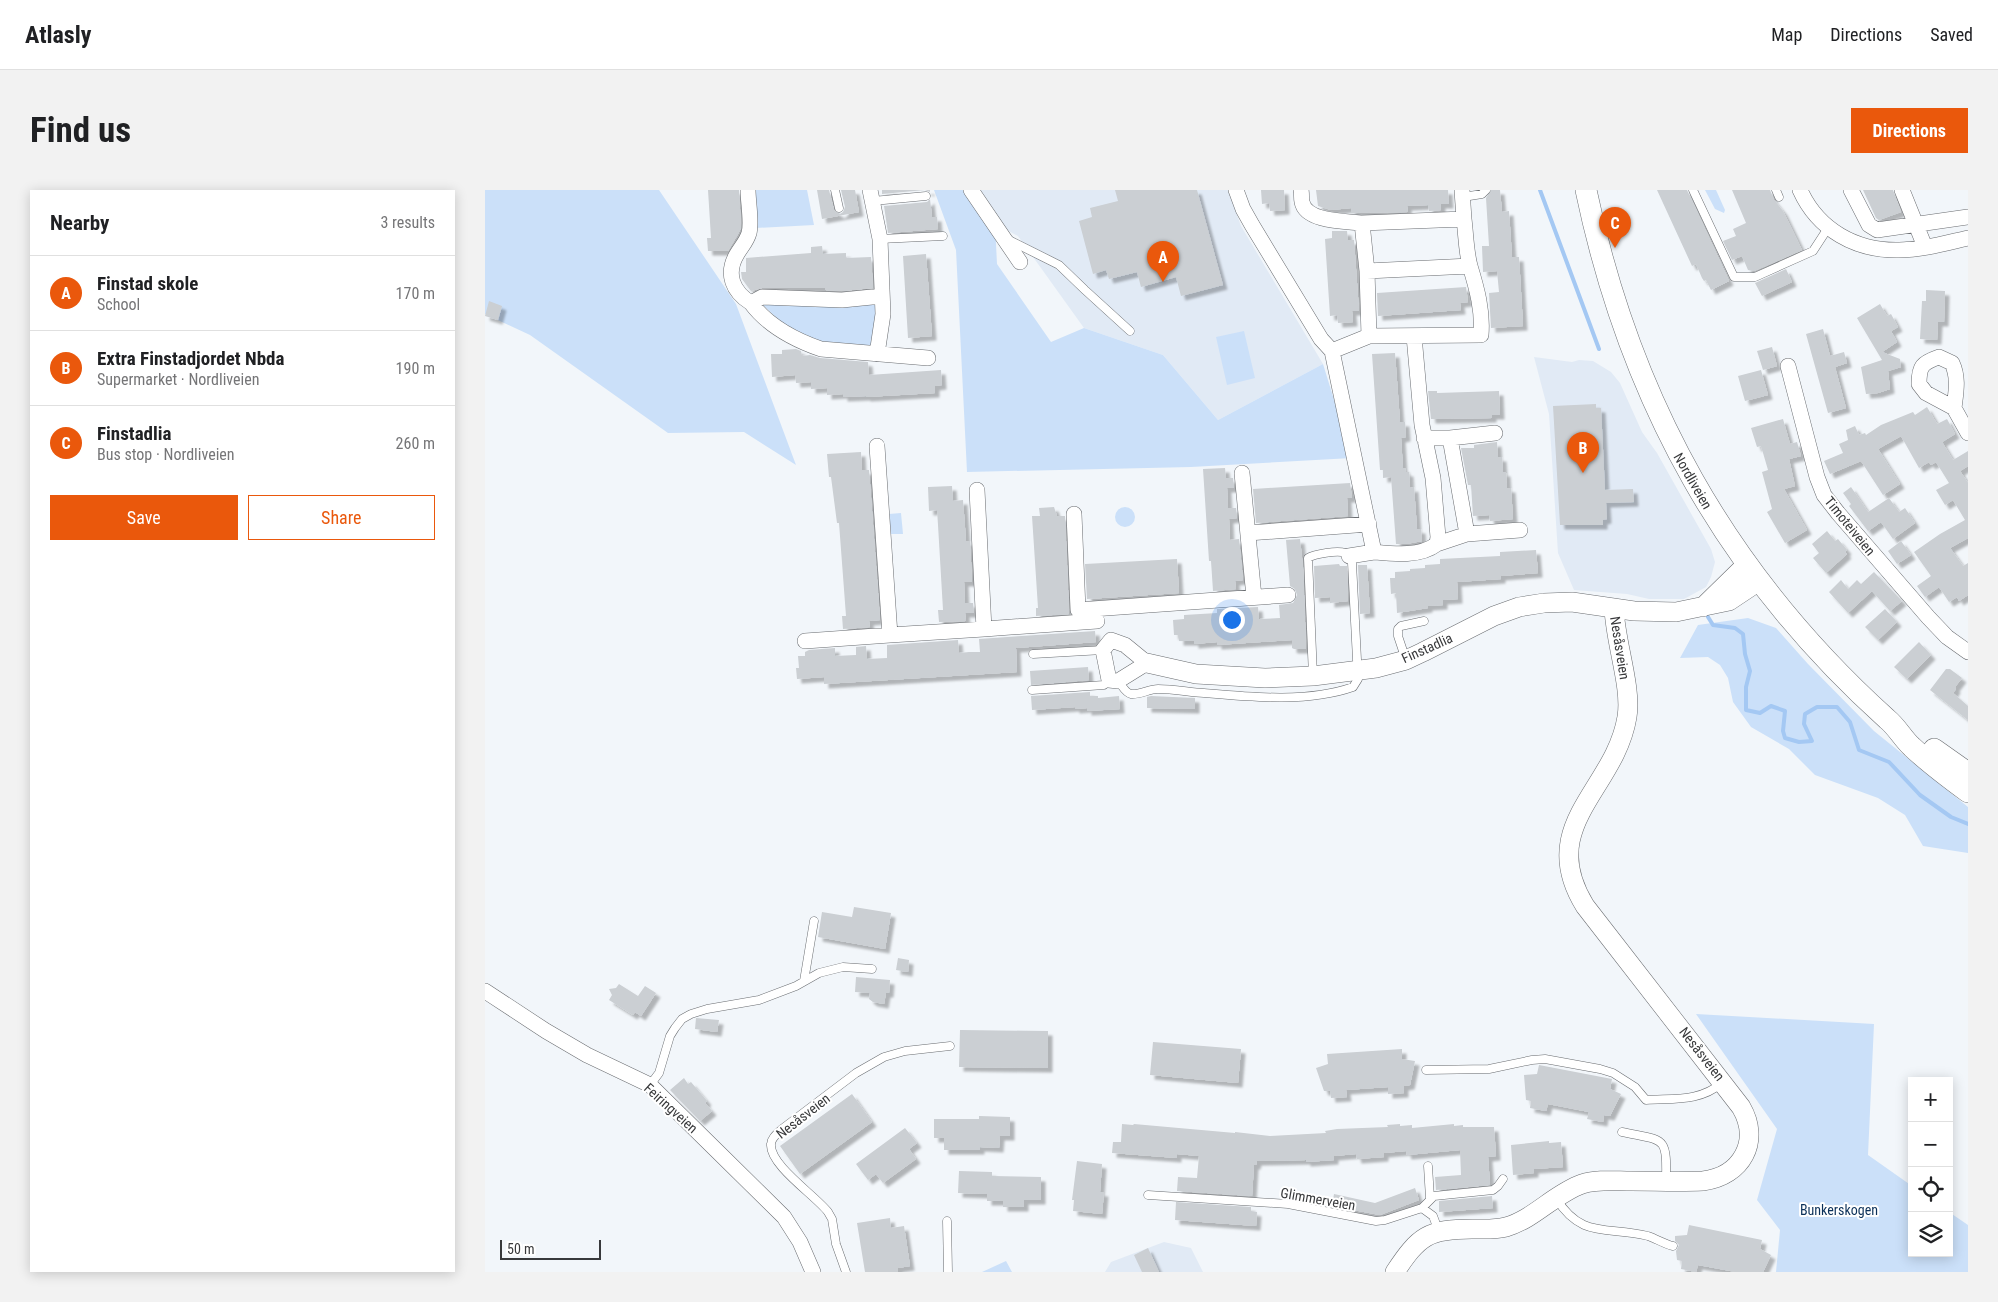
<!DOCTYPE html>
<meta charset="utf-8">
<style>
body{margin:0;font-family:"Roboto Condensed",sans-serif;background:#f2f2f2;color:#202124}
.controls{position:absolute;right:15px;bottom:15px;display:grid;overflow:hidden;border-radius:0px;box-shadow:0 2px 12px #0003}
.controls button{width:45px;height:45px;display:grid;place-items:center;padding:0;border:0;border-bottom:1px solid #e0e0e0;background:#fff;color:#202124;font:25px sans-serif}
.scale{position:absolute;left:15px;bottom:12px;width:101px;box-sizing:border-box;padding-left:5px;border:2px solid #38393b;border-top:0;font-size:14px;line-height:18px;white-space:nowrap;color:#38393b;-webkit-text-stroke:4px #fff;paint-order:stroke}
.you{position:absolute;left:746px;top:429px;width:18px;height:18px;margin:-12px;border:4px solid #fff;border-radius:50%;background:#1a73e8;box-shadow:0 0 0 8px #1a73e833}
.badge{display:grid;place-items:center;width:32px;height:32px;border-radius:50%;background:#ea580c;color:#fff;font-size:16px;font-weight:700}
.pin{position:absolute;translate:-50% -41px;filter:drop-shadow(0 1px 2px #0008)}
.pin::after{content:'';position:absolute;top:26px;width:18px;height:15px;background:inherit;clip-path:polygon(0 0,100% 0,50% 100%)}
.list{margin:0;padding:0;list-style:none}
h2{display:flex;justify-content:space-between;align-items:center;height:65px;margin:0;padding:0 20px;font-size:21px}
h2 small{font-size:16px;font-weight:400;color:#757577}
.list li{display:grid;grid-template-columns:32px 1fr auto;gap:15px;align-items:center;box-sizing:border-box;height:75px;padding:0 20px;border-top:1px solid #e0e0e0}
.list b{display:block;font-size:19px;white-space:nowrap}
.list p{margin:0;font-size:16px;white-space:nowrap;color:#757577}
.list em{font-size:16px;font-style:normal;color:#757577}
.actions{display:flex;gap:10px;padding:15px 20px}
.actions a{flex:1;padding:11px 0;border:1px solid #ea580c;border-radius:0px;text-align:center;font-size:18px;color:#ea580c}
.actions .main{background:#ea580c;color:#fff}
.icon{flex:none;width:28px;height:28px;fill:none;stroke:currentColor;stroke-width:2;stroke-linecap:round;stroke-linejoin:round}
.map{position:relative;flex:none;width:1483px;height:1082px;overflow:hidden;border-radius:0px}
header{display:flex;align-items:center;gap:30px;box-sizing:border-box;height:70px;padding:0 25px;background:#fff;border-bottom:1px solid #e0e0e0}
header strong{font-size:24px}
nav{display:flex;gap:28px;margin-inline-start:auto;font-size:18px}
.intro{display:flex;align-items:center;justify-content:space-between;box-sizing:border-box;height:120px;padding:0 30px}
h1{margin:0;font-size:35px}
.button{padding:12px 22px;border-radius:0px;background:#ea580c;color:#fff;font-size:18px;font-weight:700}
main{display:flex;gap:30px;padding:0 30px}
aside{flex:1;background:#fff;border-radius:0px;box-shadow:0 2px 12px #0003}
.map>svg:first-child{display:block}
.built{fill:#e1eaf5}
.green{fill:#cbe0f9}
.lines{fill:none;stroke-linecap:round;stroke-linejoin:round}
.stream{stroke:#a4c8f3;stroke-width:4}
.building{fill:#cbcfd3;filter:url(#shadow)}
.service-casing{stroke:#696c70;stroke-width:9}
.minor-casing{stroke:#696c70;stroke-width:16}
.tertiary-casing{stroke:#696c70;stroke-width:20}
.secondary-casing{stroke:#696c70;stroke-width:22}
.service{stroke:#fff;stroke-width:8}
.minor{stroke:#fff;stroke-width:15}
.tertiary{stroke:#fff;stroke-width:19}
.secondary{stroke:#fff;stroke-width:21}
.labels{text-anchor:middle;dominant-baseline:central;stroke-width:4;stroke-linejoin:round;paint-order:stroke}
.street-label{font-size:14px;fill:#38393b;stroke:#fff}
.park-label{font-size:14px;fill:#0c3159;stroke:#fff}
</style>
<header>
<strong>Atlasly</strong>
<nav><a>Map</a><a>Directions</a><a>Saved</a></nav>
</header>
<div class="intro"><h1>Find us</h1><a class="button">Directions</a></div>
<main>
<aside>
<h2>Nearby<small>3 results</small></h2>
<ul class="list">
<li><span class="badge">A</span><div><b>Finstad skole</b><p>School</p></div><em>170 m</em></li>
<li><span class="badge">B</span><div><b>Extra Finstadjordet Nbda</b><p>Supermarket · Nordliveien</p></div><em>190 m</em></li>
<li><span class="badge">C</span><div><b>Finstadlia</b><p>Bus stop · Nordliveien</p></div><em>260 m</em></li>
</ul>
<div class="actions"><a class="main">Save</a><a>Share</a></div>
</aside>
<div class="map">
<svg width="1483" height="1082" viewBox="0 0 1483 1082">
<defs>
<filter id="shadow"><feDropShadow dx="4.5" dy="4.5" stdDeviation="1" flood-color="#0004"/></filter>
</defs>
<rect width="100%" height="100%" fill="#f2f6fa"/>
<!-- built -->
<path class="built" d="M494 0H743L756 36 838 174 733 230 678 165 599 138 533 46 510 34Z
M1049 167 1087 172 1094 170 1108 171 1126 182 1135 193 1157 242 1172 263 1226 359 1230 372 1226 387 1221 397 1199 409H1164L1142 404 1089 400 1073 363 1064 224Z
M679 1052 706 1058 718 1082H620L626 1072Z"/>
<!-- green -->
<path class="green" d="M0 0H174L251 114 311 275 259 242 183 243 45 145 0 124Z
M268 0H322L329 35 270 38Z
M449 0H494L510 34 512 74 566 152 599 138 678 165 733 230 838 174 867 268 706 277 482 282 471 60Z
M1220 0H1231L1240 20 1239 23 1230 19Z
M394 112 389 160 338 155 298 134 277 114Z
M759 141 770 188 742 195 731 147Z
M630 327a10 10 0 1 1 20 0a10 10 0 1 1-20 0Z
M416 323 418 344H406L404 324Z
M1263 428 1291 438 1323 474 1389 541 1483 617V663L1438 656 1420 625 1393 608 1330 585 1304 559 1266 537 1248 512 1243 488 1235 475 1223 467 1195 468 1213 435Z
M1211 824 1389 834 1383 965 1427 996V1063H1464V1022L1483 1035V1082H1291L1295 1040 1272 1010 1292 939Z
M521 1071 527 1082H497Z"/>
<g class="lines">
<!-- stream -->
<path class="stream" d="M1055 0 1114 159
M1223 427 1228 435 1250 438 1258 444 1260 464 1265 481 1261 497V520L1275 523 1286 516 1300 521 1298 541 1300 548 1314 552 1327 551 1319 534 1320 524 1332 517H1352L1365 532 1374 560 1404 572 1435 605 1466 627 1483 634"/>
</g>
<!-- building -->
<path class="building" d="M223 0H254L256 38 253 44 243 61H223L222 48H226Z
M332 0H344L349 20 355 24 358 22 360 17 356 0H370L374 22 337 29Z
M397 0H445V2L440 0 397 4Z
M630 0H712L738 95 696 106 691 87 656 97 652 82 624 89 621 80 608 84 594 31 607 27 605 18 633 11Z
M776 0H799L800 20 785 21 784 13 777 14Z
M831 0H963L964 14H956V20L944 21 943 15 922 16 923 22 866 23V18L846 20 833 16Z
M1006 0H1015L1017 22 1024 21 1027 67H1034L1038 136 1006 138 1004 103 1014 102 1012 81 998 82 997 56H1004L1001 8Z
M1172 0H1202L1244 91 1226 100 1221 90 1219 91 1217 88 1211 74 1207 76Z
M1247 0H1285L1289 10 1298 21 1317 60 1269 81 1263 80 1257 66 1247 70 1238 51 1251 46 1248 39 1261 33Z
M1378 0H1408L1416 22 1394 30 1391 28Z
M445 9 447 27H452L453 39 403 43 399 16 442 12Z
M847 41H862L863 50H869L874 121H867L868 132 853 133 852 125 845 126 840 49 847 48Z
M337 56 338 64 361 63V68L386 67 388 98 357 101 340 100V98H277L266 101 257 89 256 82H261V68L326 63V57Z
M441 64 447 146 423 148 418 66Z
M1301 79 1307 92 1277 106 1270 93Z
M981 97 983 112 975 113 976 120 893 126 892 103Z
M1441 100 1460 101 1459 132H1453L1452 150 1435 149 1437 111H1441Z
M4 111 17 116 13 130 0 126Z
M1395 114 1402 126 1406 124 1413 137 1406 141 1412 152 1397 162 1415 169 1416 177 1403 181 1405 199 1393 203 1381 204 1376 177 1397 170 1372 128Z
M1338 139 1345 166 1359 162 1362 173 1350 177 1361 218 1343 223 1321 144Z
M1287 157 1292 176 1278 180 1272 161Z
M311 159 316 161 317 166 325 165 335 168 383 172 384 185 456 180 457 195 450 196V203L381 207V206L358 207V204L342 205V198L326 199V192L311 193 310 185 287 187 286 164H297V160Z
M910 163 915 232H920L921 247 916 248 918 279 920 278 921 282H924L925 298 929 297 932 339H936L937 351 921 354H911L906 287 898 288V280H895L887 164Z
M1276 180 1283 205 1260 211 1253 186Z
M943 201H952V203L1014 201 1015 225H1007V228L946 229Z
M1111 214V218H1116L1120 300 1148 299 1149 312 1121 313 1122 329 1118 330V335H1075L1068 216Z
M1442 217 1452 234 1462 229 1470 244 1457 252 1468 270 1483 261V276L1475 281 1483 293V348L1465 358 1478 376 1483 373V405L1474 411 1472 407 1464 412 1454 397 1440 407 1432 396 1446 386 1429 362 1455 344 1480 330 1468 310 1460 315 1451 300 1464 293 1451 272 1446 275 1444 272 1434 278 1416 246 1393 259 1415 294 1398 305 1376 271 1345 284 1339 271 1358 263 1354 254 1363 250 1361 240 1370 236 1374 245 1380 243 1381 245 1396 235 1428 222 1430 225Z
M1298 229 1305 254 1312 252 1316 266 1304 269 1310 296 1299 299 1322 340 1300 353 1282 322 1287 319 1277 282 1283 280 1276 256 1272 257 1266 238Z
M1012 252 1013 267H1017L1018 282H1021L1022 298H1026L1028 329 1005 331 1004 325 988 326 986 295H983L976 258H989V255Z
M376 262 377 280H384L395 430 384 431 385 437 358 439 357 426H361L354 333H352L346 287H344L342 264Z
M740 278 741 288H748L749 298H742L743 318H751L752 328 744 329 745 350 754 349 758 390 750 391 751 399 728 401 726 371H724L718 279Z
M865 293 867 308H862L863 326 771 333 768 299Z
M467 296 468 311 478 310 481 351H485L487 392H479L480 413H488L489 423H480L481 431 454 432 453 420H458L453 335 452 320 444 321 443 297Z
M1366 297 1383 322 1404 308 1414 322 1420 318 1430 333 1408 349 1396 332 1383 341 1364 316 1366 314 1358 303Z
M569 317 572 326H580L584 424 551 426V418H553L547 326H555L554 318Z
M1342 341 1350 351 1353 349 1362 360 1360 362 1362 364 1341 383 1328 368 1334 363 1327 354Z
M815 349 818 377 821 459H809L807 458V450L732 455V452L709 454V451H694V445H689L688 430 699 429V425L732 423V419L773 417 774 429 795 428 794 415 808 413 812 405 810 399 805 396 801 350Z
M1416 351 1426 365 1412 374 1403 361Z
M1051 360 1053 383 1016 386V389L972 392 973 409 958 410V415L943 416V418L912 423 911 403 906 404 905 388H910V382L925 381V379L940 378V375L955 374V369L1015 366V362Z
M692 369 694 403 602 409 600 374Z
M854 374 855 376H862L863 411 845 413V407L830 408 829 376Z
M873 375H882L885 423 875 424Z
M1389 382 1417 411 1405 421 1387 401 1363 423 1344 402 1356 390 1363 399 1372 390 1376 394Z
M1400 419 1412 432 1393 450 1380 437Z
M610 441 611 452 531 458 532 482 339 494V487L312 489 311 478H314L313 466H320V462L324 460 350 458V466L371 465V457L381 456 382 469 402 468V455L473 450 474 463 484 462H495L494 449Z
M1434 452 1446 465 1422 489 1409 477Z
M603 477 604 490 546 495 545 481Z
M1461 479H1465L1477 488 1470 497 1471 499 1468 503 1483 516V530L1445 500Z
M605 502V506H613V508L634 506 635 519 602 521V518L590 519V517L547 520 546 506Z
M666 506 710 508V519L662 518V507Z
M369 717 406 723 400 759 333 747 337 722 367 727Z
M413 768 424 770 423 782 411 780Z
M371 787 405 790 404 803H401L399 814 388 812 384 809 385 803 370 802Z
M134 794 153 806 160 796 171 803 156 826 150 822 148 825 124 810 127 805 124 799 131 798Z
M211 828 234 830 232 842 210 839Z
M475 840 563 841V878L474 877Z
M668 852 756 859 753 893 665 885Z
M917 859V869L930 871 925 895 919 896V903L903 904V897L861 900 862 907 846 908 845 901H839L831 878 843 874 842 864Z
M1054 875 1127 889 1125 899 1136 904 1125 926 1119 925 1118 932 1102 929 1104 922 1063 914 1061 921 1045 918 1046 911 1041 910 1039 885 1052 884Z
M199 888 203 894 206 892 222 911 220 913 227 921 215 931 185 900Z
M367 904 387 932 315 984 295 956Z
M494 926 525 927V946H515L514 958 495 957V960H459V948H449V929H494Z
M637 934 648 935 649 934 750 943V942L785 946 841 943 840 941 852 939 903 937 902 935 915 934V936L927 935V938L969 934V936L978 935V937H1009L1011 966 1003 967 1005 995 951 1000 950 987 976 985 975 960 922 965 921 961 899 963V967L872 969 871 964 849 966V970L821 972V970L772 971 771 975H769L767 1006 692 1001 693 987 712 988 714 966 692 964V968L627 963 628 952H636Z
M420 938 432 953 424 959 431 969 398 993 391 984 383 990 371 974Z
M1064 951V953L1076 952 1078 977 1049 979V983L1028 985 1026 955Z
M592 971 617 974 615 1002H619L617 1024 588 1021 589 1010H587Z
M474 981 507 982V986L556 987V1010H539V1017H518V1011H502V1004L473 1003Z
M930 998 934 1010 895 1025 847 1016 849 1004 890 1013Z
M1007 1006 1008 1018 954 1022V1011Z
M691 1012 766 1017V1021L772 1022 771 1036 690 1030Z
M405 1028 406 1038 419 1036 425 1076 413 1078V1082H380L372 1033Z
M1204 1035 1277 1050 1275 1059 1286 1065 1278 1082H1251L1213 1075 1211 1082 1196 1079 1197 1071 1192 1070 1191 1061 1194 1055 1190 1051V1046L1202 1045Z
M663 1058 674 1082H657L649 1065Z"/>
<g class="lines">
<defs>
<path id="service" d="M350 0 354 18
M1208 0 1249 87H1270L1328 61 1343 38
M1291 0 1294 7
M978 7 997 4 1001 0
M388 11 441 6
M395 49 458 46
M522 49 574 75 600 100 645 141
M548 464 618 460
M921 470 913 446V439L916 436 939 431
M633 491C637 495 640 503 646 504 655 505 664 499 673 499 688 499 704 502 719 503 765 507 823 513 868 497L873 489 867 373C865 369 865 364 860 363 853 360 829 364 823 368L828 486
M547 500 619 495 624 490
M319 791 329 731
M941 880 1004 879 1047 870 1060 869 1115 879 1128 883 1150 897 1161 910C1189 908 1214 912 1237 893
M165 895 174 883 185 846 190 838 197 829 206 824 222 819 274 810 311 796 334 783 358 777 387 779
M1137 942C1180 951 1182 945 1181 991
M943 976 945 1008
M663 1005 803 1014 891 1031 900 1030 937 1018 948 1026 954 1042
M1071 1008C1096 1049 1122 1036 1163 1046 1172 1049 1179 1054 1188 1056
M937 1018 949 1006 1008 1000 1013 996 1018 989
M462 1031 463 1082
M361 1082 351 1054 347 1029 343 1022C331 1006 284 975 286 954 286 948 293 943 297 939L371 883 399 867 420 861 465 856"/>
<path id="minor" d="M263 0C263 12 267 33 264 43 262 51 256 57 252 64 240 84 248 102 266 113L277 107 357 110 397 106
M385 0 395 49 398 124 392 164
M486 0 535 72
M751 0 758 19 767 35 836 149 847 161
M816 0C817 4 816 8 817 12 821 32 860 31 877 33
M977 0 979 29
M1315 0C1333 40 1371 61 1414 60 1437 60 1461 53 1483 48
M1366 0 1384 35 1392 40 1483 27
M1417 0 1440 57
M882 81 985 76
M266 113C283 136 310 150 336 159L443 168
M1303 176 1332 287 1339 305 1353 323 1443 427 1462 447 1483 462
M1469 218C1471 202 1474 188 1467 173L1454 167C1437 173 1434 176 1434 194L1441 203 1469 218 1483 243
M939 248H965L1010 243
M965 248 982 344
M392 256 405 445 499 439
M757 283 769 407
M492 300 499 439 612 431
M589 324 593 420 803 405
M763 343 884 334
M952 354 982 344 1035 340
M889 362C909 364 935 367 952 354L953 347 948 288 937 235 929 146
M864 366 889 362 847 161 884 146 996 145C998 121 992 99 985 76 981 61 981 45 979 29L877 33 882 81 884 146
M626 450 640 455 662 473 633 491 624 490 618 460Z
M320 451 405 445
M0 801 61 841 102 865 165 895 299 1027 315 1052 328 1082"/>
<path id="tertiary" d="M1218 417 1262 374
M662 473 711 484 780 488 828 486 891 478 921 470 938 462 1009 426 1034 417 1059 413 1087 412 1149 421 1191 422 1244 411 1274 391
M910 1082C934 1046 943 1039 987 1039 998 1039 1010 1040 1021 1037 1049 1029 1069 1004 1097 994 1112 989 1130 991 1146 991 1170 991 1194 992 1218 991 1257 986 1276 951 1256 917L1100 716C1050 635 1130 600 1142 527 1147 497 1130 452 1129 418"/>
<path id="secondary" d="M1101 0C1145 211 1242 385 1402 529 1412 537 1418 549 1427 557 1444 573 1464 588 1483 602
M1449 559 1483 583"/>
</defs>
<!-- service casing -->
<use href="#service" class="service-casing"/>
<!-- minor casing -->
<use href="#minor" class="minor-casing"/>
<!-- tertiary casing -->
<use href="#tertiary" class="tertiary-casing"/>
<!-- secondary casing -->
<use href="#secondary" class="secondary-casing"/>
<!-- service -->
<use href="#service" class="service"/>
<!-- minor -->
<use href="#minor" class="minor"/>
<!-- tertiary -->
<use href="#tertiary" class="tertiary"/>
<!-- secondary -->
<use href="#secondary" class="secondary"/>
</g>
<g class="labels">
<!-- street labels -->
<g class="street-label">
<text transform="translate(1208 291) rotate(60)">Nordliveien</text>
<text transform="translate(1365 336) rotate(51)">Timoteiveien</text>
<text transform="translate(942 458) rotate(-24)">Finstadlia</text>
<text transform="translate(1135 458) rotate(81)">Nesåsveien</text>
<text transform="translate(1217 864) rotate(52)">Nesåsveien</text>
<text transform="translate(186 918) rotate(42)">Feiringveien</text>
<text transform="translate(318 926) rotate(-38)">Nesåsveien</text>
<text transform="translate(833 1009) rotate(10)">Glimmerveien</text>
</g>
<!-- park labels -->
<g class="park-label">
<text x="1354" y="1020">Bunkerskogen</text>
</g>
</g>
</svg>
<div class="controls">
<button>+</button>
<button>−</button>
<button><svg class="icon" aria-label="locate" viewBox="0 0 24 24"><circle cx="12" cy="12" r="6"/><path d="M12 2v4M12 18v4M2 12h4M18 12h4"/></svg></button>
<button><svg class="icon" aria-label="layers" viewBox="0 0 24 24"><path d="M12 4l9 5-9 5-9-5zM3 14l9 5 9-5"/></svg></button>
</div>
<div class="scale">50 m</div>
<div class="you"></div>
<div class="pin badge" style="left:678px;top:92px">A</div>
<div class="pin badge" style="left:1098px;top:283px">B</div>
<div class="pin badge" style="left:1130px;top:58px">C</div>
</div>
</main>
